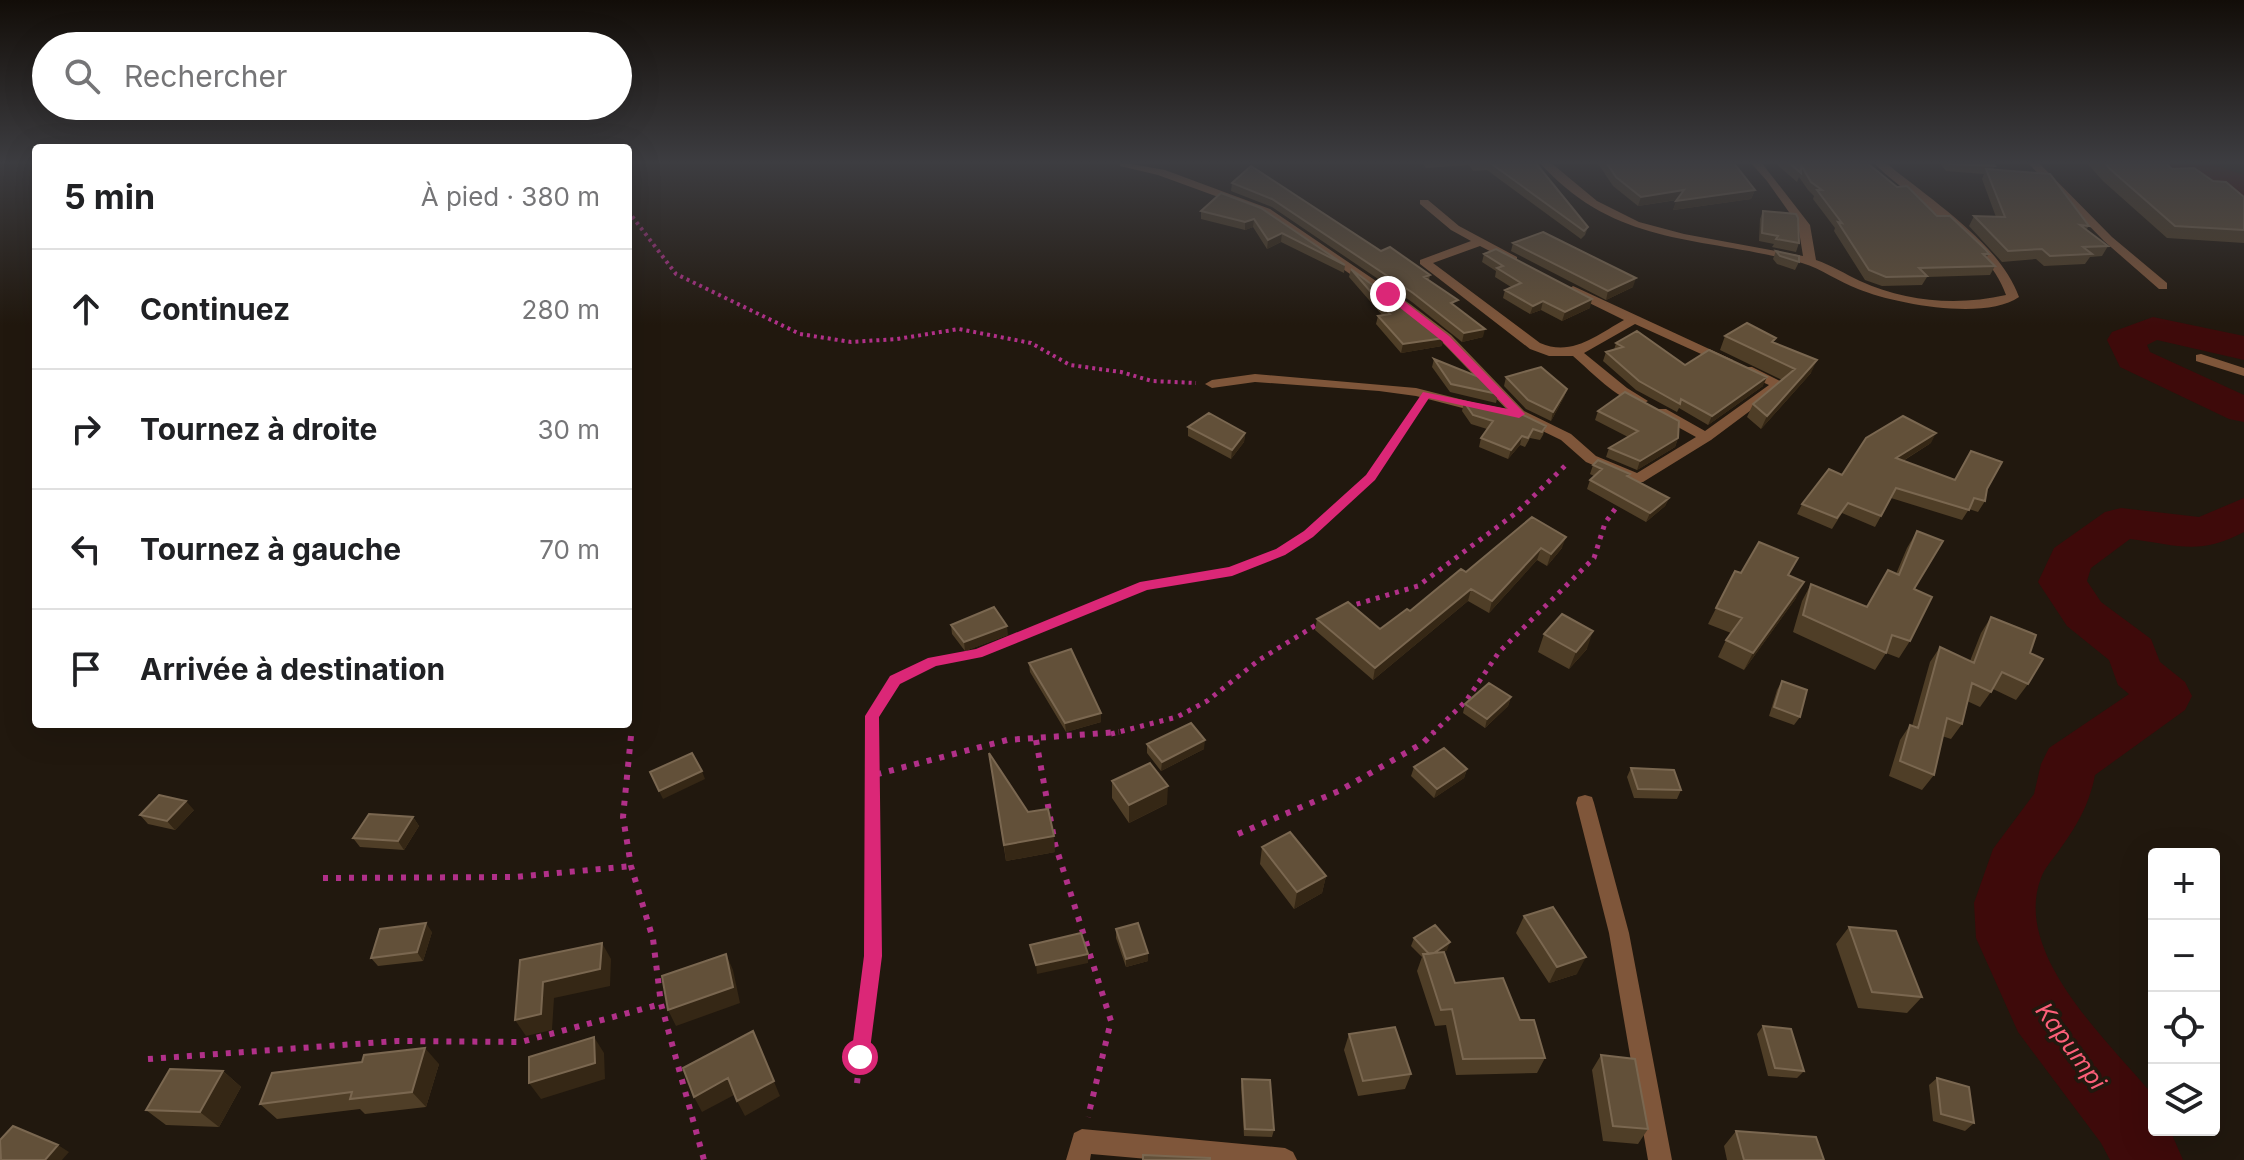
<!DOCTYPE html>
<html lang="fr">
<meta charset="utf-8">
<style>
body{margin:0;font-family:Inter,sans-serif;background:#f2f2f2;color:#202124}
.controls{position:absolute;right:24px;bottom:24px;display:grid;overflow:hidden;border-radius:8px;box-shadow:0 8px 32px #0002}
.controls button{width:72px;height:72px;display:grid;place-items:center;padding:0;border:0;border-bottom:2px solid #e0e0e0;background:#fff;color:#202124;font:40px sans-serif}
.stop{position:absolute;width:24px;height:24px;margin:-18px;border:6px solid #db2777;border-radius:50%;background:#fff}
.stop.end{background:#db2777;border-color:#fff;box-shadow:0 2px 8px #0008}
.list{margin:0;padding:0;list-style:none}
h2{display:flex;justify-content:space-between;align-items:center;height:104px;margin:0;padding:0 32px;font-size:34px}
h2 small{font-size:26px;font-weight:400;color:#757577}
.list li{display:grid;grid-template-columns:52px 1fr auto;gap:24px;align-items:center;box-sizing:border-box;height:120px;padding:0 32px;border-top:2px solid #e0e0e0}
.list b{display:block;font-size:30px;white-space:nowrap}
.list em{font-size:26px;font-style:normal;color:#757577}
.icon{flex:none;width:44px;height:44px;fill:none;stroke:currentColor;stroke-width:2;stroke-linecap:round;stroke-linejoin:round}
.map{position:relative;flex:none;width:2244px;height:1160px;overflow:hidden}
.search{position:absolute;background:#fff;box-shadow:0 8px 32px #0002;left:32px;top:32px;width:600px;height:88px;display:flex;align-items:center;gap:20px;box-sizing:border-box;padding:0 28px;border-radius:44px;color:#757577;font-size:30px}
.panel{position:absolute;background:#fff;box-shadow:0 8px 32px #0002;left:32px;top:144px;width:600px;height:584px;border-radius:8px}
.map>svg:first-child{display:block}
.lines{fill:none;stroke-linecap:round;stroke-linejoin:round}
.river{fill:#3e0a0a;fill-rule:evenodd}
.path-far2{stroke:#b13089;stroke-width:4;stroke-dasharray:3 4;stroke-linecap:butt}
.path-far1{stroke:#b13089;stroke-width:5;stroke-dasharray:4 6;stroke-linecap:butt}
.path{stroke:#b13089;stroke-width:6;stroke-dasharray:5 8;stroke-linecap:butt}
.street{fill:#7f563a;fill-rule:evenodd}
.wall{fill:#4f3e27}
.shaded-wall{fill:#352715}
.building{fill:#625039;stroke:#7a6750;stroke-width:2}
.route{fill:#db2777}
.labels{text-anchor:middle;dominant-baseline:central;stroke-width:7;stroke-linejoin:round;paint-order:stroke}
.water-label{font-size:24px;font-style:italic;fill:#fc5f79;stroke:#21180e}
</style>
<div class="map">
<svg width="2244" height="1160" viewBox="0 0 2244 1160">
<rect width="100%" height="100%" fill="#21180e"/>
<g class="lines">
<!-- river -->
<path class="river" d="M2159 162H2206L2244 175V196L2163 169Z
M2153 317 2244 336V360L2157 340 2147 345 2150 352 2244 395V422L2229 419 2120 367 2107 340 2112 332Z
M2244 498V532C2199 556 2178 545 2130 539L2091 568 2087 581 2101 602 2151 639 2160 662 2185 682 2192 696 2185 710 2095 775C2089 806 2076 827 2058 852 2052 860 2044 869 2041 878 2012 953 2107 1040 2151 1093L2154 1100V1130H2170L2183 1160H2110L2101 1143 2018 1032 1976 938 1974 903 1993 849 2034 794 2041 764 2049 748 2129 694 2118 685 2109 660 2067 626 2038 582 2054 548 2105 512 2121 508 2199 517Z"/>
<!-- path-far2 -->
<path class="path-far2" d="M628 211 676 274 800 334 851 342 897 339 959 329 1031 343 1070 365 1121 372 1152 381 1196 383"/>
<!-- path-far1 -->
<path class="path-far1" d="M1347 607 1418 586 1516 513 1569 462
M873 734 872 716 895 680 933 661 978 654 1145 586 1232 571 1280 552 1308 534 1371 477 1418 409
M1111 734 1177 717 1207 701 1259 660 1321 622
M1432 734 1466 701 1499 652 1594 558 1605 523 1621 501"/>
<!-- path -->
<path class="path" d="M873 732 874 775
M631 736 623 817 631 866 653 939 661 1004 704 1160
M1036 740 1055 844 1111 1021 1088 1117
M1238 834 1339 791 1423 743 1434 732
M323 878 516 877 631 866
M148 1059 397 1041 521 1042 661 1004
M857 1083 873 956 870 792 874 775 1007 740 1119 732"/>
<!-- street -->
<path class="street" d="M1120 162 1165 170 1270 209 1410 304 1451 335 1524 411 1571 434 1596 456 1637 473 1696 437 1656 415 1654 412 1656 409H1666L1705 431 1769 385 1742 373V367H1752L1786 384 1711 440 1643 482H1633L1586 462 1561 440 1514 417 1441 341 1402 310 1262 213 1158 175 1120 166Z
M1539 162H1550L1597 201 1639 222 1684 234 1803 256 1798 225 1767 181 1750 162H1761L1810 225 1816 260C1831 265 1845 274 1860 281 1906 302 1958 306 2006 295 1986 239 1913 203 1873 162H1885C1929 199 1999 242 2019 297 1985 321 1895 304 1858 289 1839 282 1822 269 1802 263 1702 235 1617 249 1539 162Z
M2027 162H2038L2112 237 2167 283V289H2159L2104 241Z
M1420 200H1428L1459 226 1517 257V261H1509L1480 246 1433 263 1540 343C1572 357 1597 335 1624 320L1569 293 1567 290 1573 286 1733 360 1726 364 1721 363 1635 324 1584 353 1627 388 1648 401 1641 405C1614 397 1594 374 1573 356H1549L1530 349 1420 264V260L1471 241 1451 230 1420 204Z
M2201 354 2244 368V376L2196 361V355Z
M1255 374 1416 388 1487 406 1489 409 1482 413 1416 396 1379 391 1255 382 1212 388 1205 384 1212 380Z
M1585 795 1592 797 1594 803 1629 933 1672 1160H1648L1609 933 1576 803 1578 797Z
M1082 1129 1285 1148 1293 1152 1297 1160H1159L1091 1154 1090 1160H1066L1074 1133Z"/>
</g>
<!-- wall -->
<path class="wall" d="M1421 162H1535L1588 227 1585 235 1581 239 1487 170 1473 171 1469 165 1426 168Z
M1597 162H1733L1755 190 1751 199 1673 210 1677 200 1638 206 1613 186Z
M1774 162H1866L1897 187 1989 254 1986 258 1995 266 1990 275 1927 277 1922 285 1882 286 1865 280 1834 231 1835 228 1813 199 1814 196 1808 190 1799 177 1797 182Z
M1939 162H1992L1995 166 1993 169 2089 226 2086 230 2108 246 2102 256 2090 257 2085 264 2044 266 2036 259 2002 262 1969 226 1974 216 1996 217 1982 179 1984 174 1946 171Z
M2086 162H2165L2172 169 2213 181 2244 197V243L2167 238 2103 181Z
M1251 166 1381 251 1430 275 1429 280 1456 307 1483 337 1462 342 1412 302 1272 207 1231 191 1232 183Z
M1221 193 1345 265 1344 273 1281 242 1267 249 1253 227 1245 230 1201 219V211Z
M1763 211 1799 243 1796 252 1772 247 1774 244 1759 241 1760 219Z
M1513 243 1633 287 1606 300 1511 251Z
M1776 251 1799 262 1795 270 1777 264 1773 259Z
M1484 254 1590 308 1562 321 1541 310 1530 314 1503 298 1505 290 1511 287 1495 277 1496 271 1482 262Z
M1351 269 1442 346 1401 353 1376 324 1378 316 1382 315 1349 277Z
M1725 336 1774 343 1811 373 1761 429 1747 417 1753 404 1782 380 1720 350Z
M1616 343 1685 365 1763 386 1708 425 1679 408 1677 412 1636 390 1603 361 1606 352 1614 350Z
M1434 359 1498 394 1496 403 1450 392 1432 367Z
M1506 377 1567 389 1564 397 1551 421 1526 409 1504 386Z
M1464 402 1546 426 1543 435 1540 440 1530 438 1525 447 1520 445 1508 459 1479 447 1481 438 1487 429 1471 424 1462 411Z
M1598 411 1678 438 1675 447 1637 470 1606 457 1609 448 1628 437 1595 420Z
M1188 427 1245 433 1244 442 1231 459 1188 436Z
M1931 443 1903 461 1955 480 1987 489 1985 501 1978 512 1969 509 1962 520 1891 498 1875 527 1842 513 1832 529 1797 514 1802 504 1842 475Z
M1593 465 1629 477 1669 498 1665 506 1646 522 1587 489 1590 480 1594 476 1590 474Z
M1532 517 1562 548 1547 566 1537 560 1489 613 1468 601 1373 680 1315 630 1317 619 1380 629 1410 611 1466 572Z
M1917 531 1914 589 1910 641 1899 658 1886 653 1875 670 1793 632 1802 601 1811 584 1867 607 1896 574 1907 548Z
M1735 571 1741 573 1789 575 1796 598 1744 670 1718 657 1726 640 1731 633 1708 624Z
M1991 617 2030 653 2028 684 2016 700 1993 689 1980 707 1967 701 1962 724 1951 739 1942 736 1934 775 1922 790 1889 776 1900 740 1910 725 1912 726 1930 662 1940 647 1970 661 1981 633Z
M951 625 1008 635 965 651 952 634Z
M1544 634 1587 649 1569 669 1538 652Z
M1029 663 1101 713V722L1066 732 1030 672Z
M1782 681 1800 717 1794 725 1769 716 1777 690Z
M1511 697 1508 706 1485 728 1463 713 1465 704Z
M1147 744 1204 749 1161 771 1147 753Z
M989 753 1028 812 1055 852 1006 861Z
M1414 767 1467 769 1464 778 1434 798 1411 776Z
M1631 768 1681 790 1677 799 1634 798 1627 777Z
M1112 781 1167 804 1129 823 1112 798Z
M194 810 175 830 148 824 140 815Z
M413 817 419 826 404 850 360 847 353 838Z
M1262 847 1326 876 1322 893 1294 909 1260 864Z
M1524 916 1577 974 1549 983 1516 933Z
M1849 927 1922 997 1907 1013 1858 1008 1836 944Z
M1116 929 1148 953V961L1126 967 1116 938Z
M432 932 423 961 378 966 371 958Z
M1414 938 1447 950 1444 952 1455 983 1520 1020 1545 1058 1537 1073 1456 1075 1446 1025 1435 1026 1417 971 1422 957 1411 946Z
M1763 1026 1804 1071 1797 1078 1768 1076 1757 1034Z
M1349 1034 1411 1074 1405 1089 1358 1096 1344 1050Z
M1601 1055 1648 1129 1638 1144 1603 1141 1592 1070Z
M439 1064 426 1107 365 1114 360 1109 277 1119 260 1104Z
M223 1071 241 1087 219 1127 166 1125 146 1110Z
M1937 1078 1974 1123 1965 1131 1933 1121 1929 1085Z
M1242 1079 1274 1130 1272 1137 1244 1136 1241 1087Z
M1736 1131 1824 1160H1727L1724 1146Z"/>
<!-- shaded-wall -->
<path class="shaded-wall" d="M1684 190 1681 199 1638 206 1641 197Z
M1755 190 1751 199 1673 210 1676 201Z
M1254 219 1253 227 1245 230V222Z
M1282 233 1281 242 1267 249 1268 240Z
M1636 278 1633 287 1606 300 1608 291Z
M1592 299 1590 308 1562 321 1565 312Z
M1543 301 1541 310 1530 314 1533 306Z
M1485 329 1483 337 1462 342 1464 333Z
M1444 338 1442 346 1401 353 1403 344Z
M1817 360 1811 373 1761 429 1767 416Z
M1767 377 1763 386 1708 425 1712 416Z
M1567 389 1564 397 1551 421 1553 412Z
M1245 433 1244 442 1231 459 1232 450Z
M1936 433 1931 443 1891 468 1896 458Z
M1522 436 1520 445 1508 459 1511 450Z
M1678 438 1675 447 1637 470 1640 461Z
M1669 498 1665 506 1646 522 1650 513Z
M1566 537 1562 548 1547 566 1551 554Z
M1541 548 1537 560 1489 613 1492 601Z
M1804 582 1796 598 1744 670 1753 653Z
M1471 589 1468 601 1373 680 1375 668Z
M1007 626 1008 635 965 651 964 642Z
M1593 631 1587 649 1569 669 1576 652Z
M1511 697 1508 706 1485 728 1487 719Z
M1101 713V722L1066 732 1065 723Z
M1205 740 1204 749 1161 771 1162 762Z
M1467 769 1464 778 1434 798 1437 789Z
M702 771 705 779 663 799 659 791Z
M1168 786 1167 804 1129 823V805Z
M186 801 194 810 175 830 167 821Z
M413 817 419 826 404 850 398 841Z
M1054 836 1055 852 1006 861 1004 845Z
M1326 876 1322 893 1294 909 1297 892Z
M426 923 432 932 423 961 417 952Z
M1450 942 1447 950 1427 964 1430 955Z
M602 943 611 959 610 986 554 998 552 1030 526 1036 515 1020 543 982Z
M1148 953V961L1126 967V959Z
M726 954 733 970 740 1003 676 1026 668 1010Z
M1088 954V963L1037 974 1036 965Z
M1586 957 1577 974 1549 983 1557 967Z
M753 1031 780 1096 745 1116 737 1101Z
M594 1037 604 1053 605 1079 541 1099 529 1083Z
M425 1048 439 1064 426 1107 412 1092Z
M223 1071 241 1087 219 1127 200 1112Z
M728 1078 736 1094 702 1112 694 1097Z
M58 1145 69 1152 62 1160H45Z"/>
<!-- building -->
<path class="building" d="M1489 162H1535L1588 227 1584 231Z
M1606 162H1733L1755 190 1676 201 1684 190 1641 197 1616 177Z
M1788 162H1866L1897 187 1907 186 1937 216H1950L1985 249 1989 254H1983L1995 266 1919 268 1927 276 1886 277 1869 270 1838 222 1842 223 1817 190H1822L1811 182 1801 165V173Z
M1949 162H1992L1995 166 1950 164Z
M2104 162H2165L2172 169 2194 168 2213 181 2226 182 2244 197V230L2175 226 2110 169Z
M1251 166 1381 251 1390 247 1430 275 1424 277 1458 300 1451 303 1485 329 1464 333 1413 293 1272 199 1232 183Z
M1986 169 2050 174 2089 226 2080 225 2108 246 2083 247 2092 254 2050 256 2042 249 2008 251 1974 216 2005 217Z
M1221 193 1261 208 1345 265 1282 233 1268 240 1254 219 1245 222 1201 211Z
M1763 211 1796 214 1798 218 1799 243 1776 239 1778 236 1762 233Z
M1543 232 1636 278 1608 291 1513 243Z
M1496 249 1592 299 1565 312 1543 301 1533 306 1505 290 1521 283 1497 268 1503 266 1484 254Z
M1776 251 1799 256V262L1780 256Z
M1351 269 1444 338 1403 344 1378 316 1390 314Z
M1747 323 1776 338 1772 342 1817 360 1767 416 1753 404 1795 369 1725 336Z
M1637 331 1685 365 1709 350 1767 377 1712 416 1681 399 1680 404 1639 381 1606 352 1623 347 1616 343Z
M1434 359 1484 379 1498 394 1451 384Z
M1541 367 1567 389 1553 412 1528 400 1506 377Z
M1625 392 1679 421 1678 438 1640 461 1609 448 1638 431 1598 411Z
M1464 402 1517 412 1546 426 1542 432 1533 429 1528 438 1522 436 1511 450 1481 438 1493 421 1473 415Z
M1209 413 1245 433 1232 450 1188 427Z
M1903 416 1936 433 1896 458 1955 480 1971 451 2002 462 1987 489 1985 501 1974 498 1969 510 1896 488 1881 516 1848 503 1837 518 1802 504 1829 469 1842 475 1866 438Z
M1598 460 1630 474 1627 476 1669 498 1650 513 1590 480 1602 469 1593 465Z
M1532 517 1566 537 1551 554 1541 548 1492 601 1471 589 1375 668 1317 619 1348 602 1380 629 1407 609 1410 611 1461 569 1466 572Z
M1917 531 1943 541 1914 589 1932 597 1910 641 1892 635 1886 653 1803 615 1811 584 1867 607 1888 570 1899 575Z
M1759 542 1798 558 1788 575 1804 582 1753 653 1726 640 1742 618 1716 608 1735 571 1741 573Z
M994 607 1007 626 964 642 951 625Z
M1562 614 1593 631 1576 652 1544 634Z
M1991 617 2036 635 2030 653 2043 659 2028 684 2002 672 1991 692 1972 683 1962 724 1947 718 1934 775 1900 761 1910 725 1918 728 1940 647 1974 663Z
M1071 649 1101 713 1065 723 1029 663Z
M1782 681 1807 690 1800 717 1774 707Z
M1489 683 1511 697 1487 719 1465 704Z
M1191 723 1205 740 1162 762 1147 744Z
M1444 748 1467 769 1437 789 1414 767Z
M692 753 702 771 659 791 650 772Z
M989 753 1028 812 1048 809 1054 836 1004 845Z
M1150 763 1168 786 1129 805 1112 781Z
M1631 768 1674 770 1681 790 1638 789Z
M159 795 186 801 167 821 140 815Z
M369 814 413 817 398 841 353 838Z
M1290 832 1326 876 1297 892 1262 847Z
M1553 907 1586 957 1557 967 1524 916Z
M426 923 417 952 371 958 380 929Z
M1138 923 1148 953 1126 959 1116 929Z
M1435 925 1450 942 1434 953 1429 954 1414 938Z
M1849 927 1896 931 1922 997 1872 992Z
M1081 933 1088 954 1036 965 1030 945Z
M602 943 600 969 543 982 541 1014 515 1020 520 960Z
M1444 952 1455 983 1503 978 1520 1020H1534L1545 1058 1463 1059 1452 1009 1441 1010 1423 954Z
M726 954 733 987 668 1010 662 976Z
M1763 1026 1791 1029 1804 1071 1775 1068Z
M1395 1027 1411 1074 1363 1081 1349 1034Z
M753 1031 774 1081 737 1101 728 1078 694 1097 683 1068Z
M594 1037 595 1063 529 1083V1057Z
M425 1048 412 1092 350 1099 352 1092 260 1104 272 1073 362 1062 364 1055Z
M1601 1055 1635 1059 1648 1129 1613 1126Z
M170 1069 223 1071 200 1112 146 1110Z
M1937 1078 1969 1087 1974 1123 1941 1114Z
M1242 1079 1270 1080 1274 1130 1245 1129Z
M13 1126 58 1145 45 1160H1L0 1140Z
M1736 1131 1816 1137 1824 1160H1744Z
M1143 1155 1210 1158V1160H1143Z"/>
<!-- sky -->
<linearGradient id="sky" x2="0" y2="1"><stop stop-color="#120d08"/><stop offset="0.5" stop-color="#3d3d41"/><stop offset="1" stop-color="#3d3d41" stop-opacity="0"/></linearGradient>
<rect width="2244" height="325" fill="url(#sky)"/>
<!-- route -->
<path class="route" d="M1385 292H1392L1449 336 1525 414 1519 418 1429 398 1375 480 1313 537 1285 555 1232 576 1147 590 982 657 936 666 900 684 879 717 882 956 869 1057 866 1064 860 1066 854 1064 851 1057 864 956 865 716 890 676 928 658 976 649 1140 582 1229 567 1276 549 1304 531 1366 475 1423 392 1508 409 1442 341 1385 296Z"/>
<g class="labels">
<!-- water labels -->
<g class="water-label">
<text transform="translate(2071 1046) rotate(54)">Kapumpi</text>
</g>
</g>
</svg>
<div class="controls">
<button>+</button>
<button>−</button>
<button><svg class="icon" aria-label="locate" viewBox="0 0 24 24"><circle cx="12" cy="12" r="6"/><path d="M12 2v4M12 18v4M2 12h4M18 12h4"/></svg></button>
<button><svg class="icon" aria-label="layers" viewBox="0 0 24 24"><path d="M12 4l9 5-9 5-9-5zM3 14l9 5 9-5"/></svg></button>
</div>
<div class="stop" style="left:860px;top:1057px"></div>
<div class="stop end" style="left:1388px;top:294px"></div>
<div class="search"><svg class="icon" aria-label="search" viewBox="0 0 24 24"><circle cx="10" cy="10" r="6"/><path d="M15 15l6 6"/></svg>Rechercher</div>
<section class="panel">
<h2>5 min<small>À pied · 380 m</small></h2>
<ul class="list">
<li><svg class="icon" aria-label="ahead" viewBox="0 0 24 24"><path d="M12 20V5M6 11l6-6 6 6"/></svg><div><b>Continuez</b></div><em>280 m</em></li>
<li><svg class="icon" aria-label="right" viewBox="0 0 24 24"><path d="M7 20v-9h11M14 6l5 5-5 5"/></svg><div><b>Tournez à droite</b></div><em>30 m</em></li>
<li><svg class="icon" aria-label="left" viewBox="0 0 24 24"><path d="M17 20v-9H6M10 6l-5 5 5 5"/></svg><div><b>Tournez à gauche</b></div><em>70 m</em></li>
<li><svg class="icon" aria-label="arrive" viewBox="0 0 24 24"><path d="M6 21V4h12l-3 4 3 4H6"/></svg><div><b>Arrivée à destination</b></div></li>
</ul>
</section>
</div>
